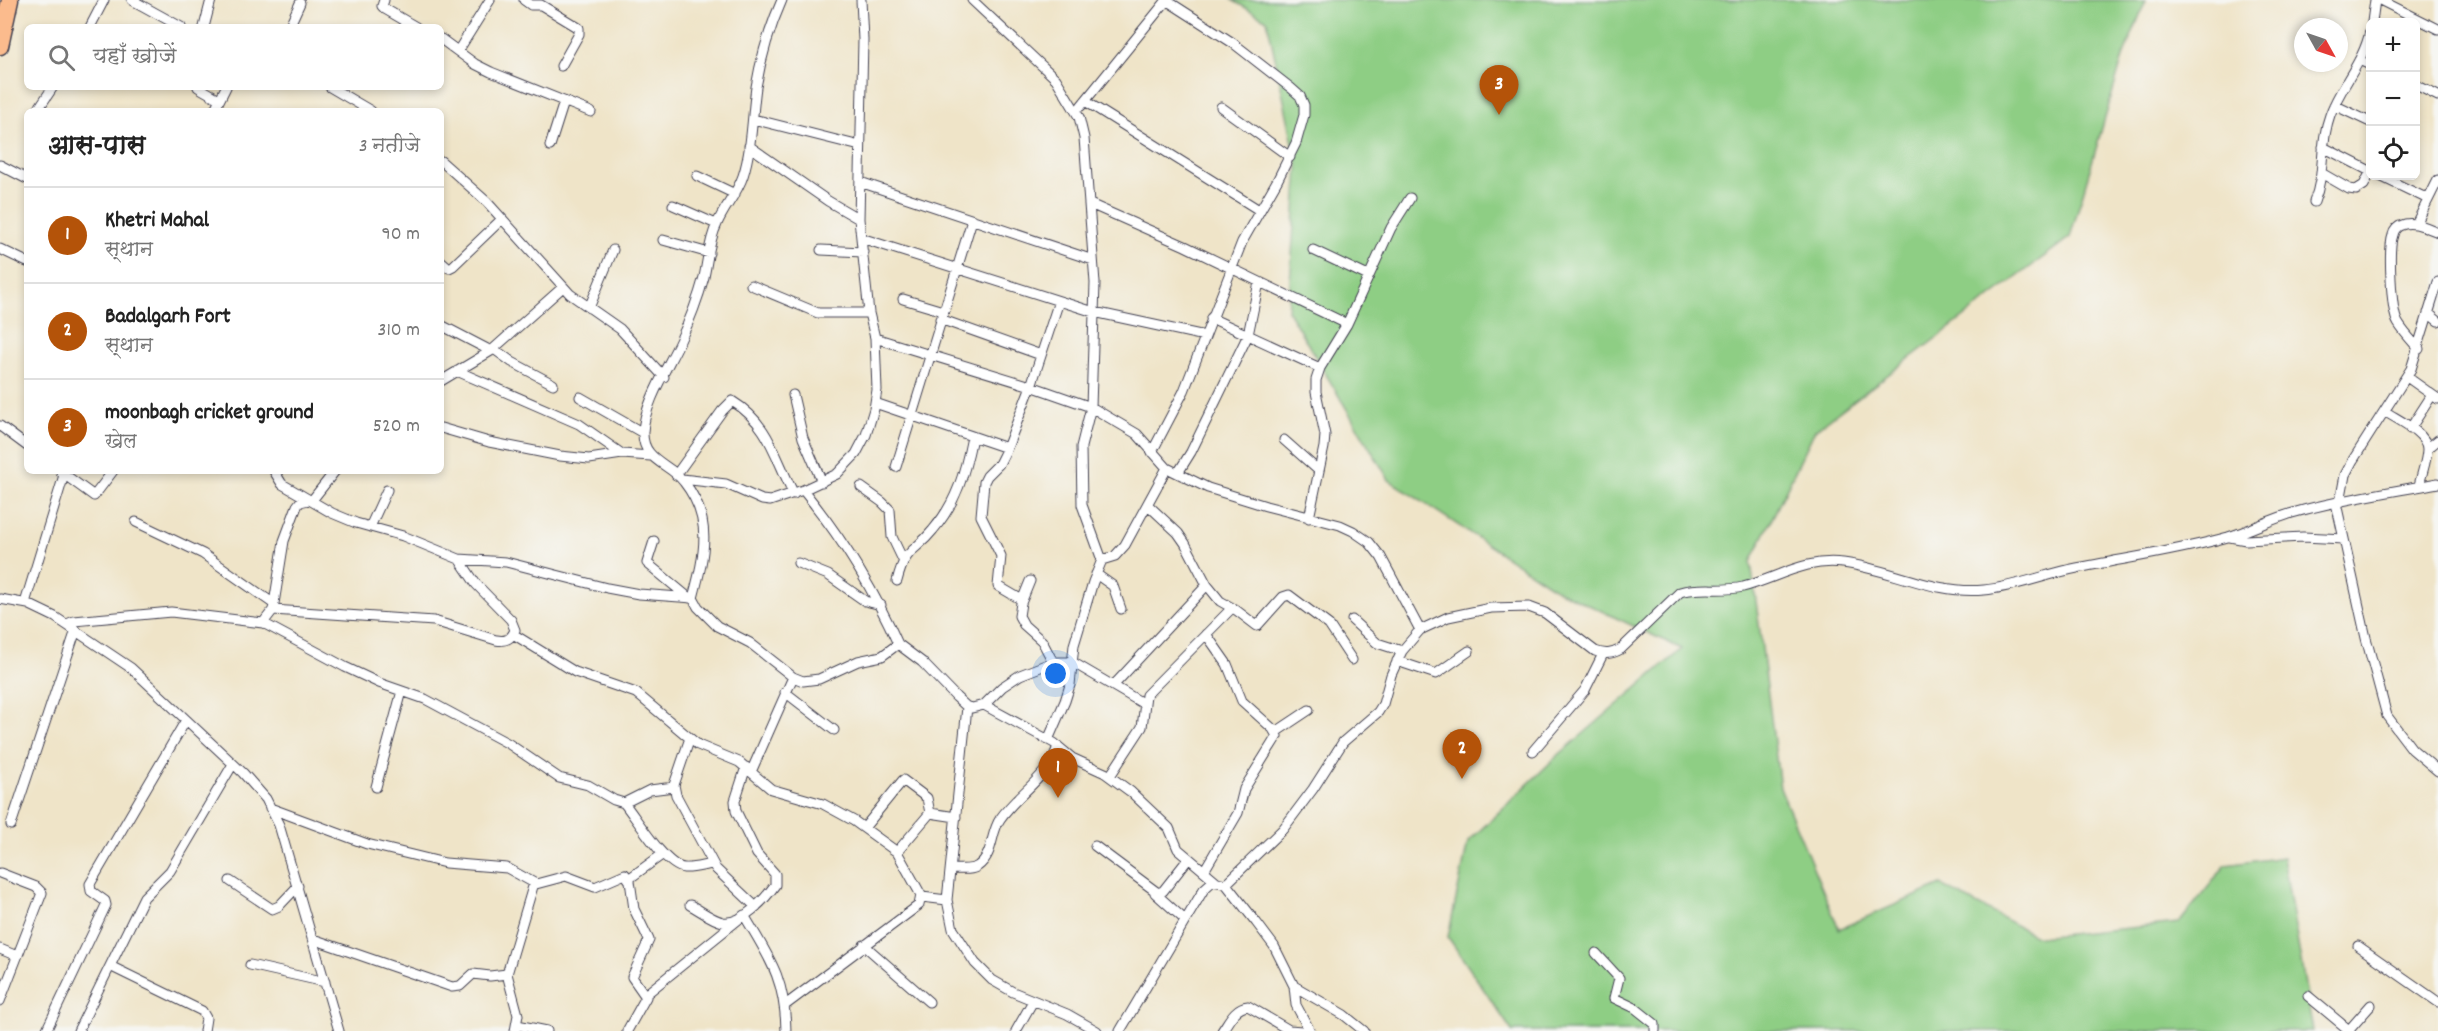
<!DOCTYPE html>
<html lang="hi">
<meta charset="utf-8">
<style>
body{margin:0;font-family:Dekko,"Playpen Sans Deva",sans-serif;background:#f6f6f6;color:#222}
.controls{position:absolute;right:18px;top:18px;display:grid;overflow:hidden;border-radius:9px;box-shadow:0 3px 9px #0003}
.controls button{width:54px;height:54px;display:grid;place-items:center;padding:0;border:0;border-bottom:2px solid #e0e0e0;background:#fff;color:#222;font:30px sans-serif}
.compass{position:absolute;left:2294px;top:18px;width:54px;height:54px;border-radius:50%;background:#fff;box-shadow:0 3px 9px #0003;rotate:130deg}
.you{position:absolute;left:1056px;top:674px;width:21px;height:21px;margin:-15px;border:4px solid #fff;border-radius:50%;background:#1a73e8;box-shadow:0 0 0 9px #1a73e833}
.badge{display:grid;place-items:center;width:39px;height:39px;border-radius:50%;background:#b45309;color:#fff;font-size:20px;font-weight:700}
.pin{position:absolute;translate:-50% -50px;filter:drop-shadow(0 2px 3px #0008)}
.pin::after{content:'';position:absolute;top:32px;width:21px;height:18px;background:inherit;clip-path:polygon(0 0,100% 0,50% 100%)}
.list{margin:0;padding:0;list-style:none}
h2{display:flex;justify-content:space-between;align-items:center;height:78px;margin:0;padding:0 24px;font-size:26px}
h2 small{font-size:20px;font-weight:400;color:#767676}
.list li{display:grid;grid-template-columns:39px 1fr auto;gap:18px;align-items:center;box-sizing:border-box;height:96px;padding:0 24px;border-top:2px solid #e0e0e0}
.list b{display:block;font-size:22px;white-space:nowrap}
.list p{margin:0;font-size:20px;white-space:nowrap;color:#767676}
.list em{font-size:20px;font-style:normal;color:#767676}
.icon{flex:none;width:33px;height:33px;fill:none;stroke:currentColor;stroke-width:2;stroke-linecap:round;stroke-linejoin:round}
.map{position:relative;flex:none;width:2438px;height:1031px;overflow:hidden}
.search{position:absolute;background:#fff;box-shadow:0 3px 9px #0003;left:24px;top:24px;width:420px;height:66px;display:flex;align-items:center;gap:15px;box-sizing:border-box;padding:0 21px;border-radius:9px;color:#767676;font-size:22px}
.panel{position:absolute;background:#fff;box-shadow:0 3px 9px #0003;left:24px;top:108px;width:420px;height:366px;border-radius:9px}
.map>svg:first-child{display:block}
.green{fill:#8ece84;stroke:#587860;stroke-width:1.5}
.lines{fill:none;stroke-linecap:round;stroke-linejoin:round}
.street-casing{stroke:#413f50;stroke-width:11}
.highway-casing{stroke:#413f50;stroke-width:19}
.street{stroke:#fff;stroke-width:9}
.highway{stroke:#fbbb8d;stroke-width:16}
</style>
<div class="map">
<svg width="2438" height="1031" viewBox="0 0 2438 1031">
<rect width="100%" height="100%" fill="#f6f6f2"/>
<filter id="ink" filterUnits="userSpaceOnUse"><feTurbulence type="fractalNoise" baseFrequency=".0167" numOctaves="2"/><feDisplacementMap in="SourceGraphic" scale="12" xChannelSelector="R" yChannelSelector="G"/><feConvolveMatrix kernelMatrix="1 2 1 2 8 2 1 2 1" color-interpolation-filters="sRGB"/></filter>
<filter id="wash" filterUnits="userSpaceOnUse"><feTurbulence type="fractalNoise" baseFrequency=".008" numOctaves="4" result="noise"/><feDisplacementMap in="SourceGraphic" scale="24" xChannelSelector="R" yChannelSelector="G"/><feGaussianBlur stdDeviation="1.35" result="paint"/><feColorMatrix in="noise" values="0 0 0 0 0 0 0 0 0 0 0 0 0 0 0 0 0 1.4 0 .05"/><feComposite in="paint" operator="in"/></filter>
<g filter="url(#wash)">
<rect width="100%" height="100%" fill="#efe4c8"/>
<!-- green -->
<path class="green" d="M1232 0H2146L2123 57 2070 237 1815 430 1751 562 1780 788 1839 929 1941 885 2038 937 2179 923 2226 865 2283 857 2313 1031H1512L1448 937 1468 842 1555 758 1682 649 1557 590 1389 480 1288 311 1298 167 1267 20Z"/>
</g>
<g filter="url(#ink)">
<g class="lines">
<defs>
<path id="street" d="M132 0 181 27
M384 0 382 6 385 9 416 27
M524 0 531 5H541L579 28V34L561 66
M782 0C770 27 761 58 756 87 752 116 752 148 743 176 737 194 724 207 717 224 709 240 708 259 704 277 698 299 690 320 680 341 668 367 644 404 643 432 642 461 670 463 684 482 714 520 704 556 693 598L698 607 717 626 750 643 793 677 803 681 819 679 858 661 882 656 898 644 922 662 956 697 967 707 972 708 984 705 1002 687 1020 675 1053 662H1072L1144 704
M972 0 1056 79 1079 117 1084 138 1095 283 1091 407 1081 447 1082 505 1102 560 1093 582 1074 645 1070 685 1065 701 1048 740
M2380 0 2438 29
M2372 22 2375 0
M90 27 104 0
M204 27 211 0
M289 27 300 3
M441 39 475 64 491 72 591 112
M458 51 490 0
M2359 60 2370 65
M2416 85 2438 96
M198 87 219 99
M330 87 371 111
M1085 101 1259 210
M2334 105 2370 122
M1081 106 1167 0
M1221 107 1290 157
M37 111 53 87
M214 111 226 87
M753 119 860 146
M550 146 564 102
M749 146 828 201 859 219
M2323 147 2370 171
M441 161 486 201 570 294 620 329 664 377
M0 165 27 179
M2323 174 2349 189 2356 190 2364 185 2370 173
M697 176 735 194
M2380 176 2428 199
M860 182 1093 260
M2314 202C2326 172 2319 145 2330 115 2340 86 2364 62 2370 31
M1090 204 1185 246 1347 324
M673 205 716 224
M2416 224 2438 180
M861 238 1094 312 1205 336
M663 240 709 253
M0 249 27 262
M821 250 863 252
M1313 250 1368 276
M441 261 449 268 453 266 502 219
M751 285 818 313H869
M903 299 943 311
M589 308 613 250
M2428 313 2438 321
M1211 318 1320 368
M940 319 1041 355
M441 325 491 351
M875 338 1031 386 1091 407 1137 434 1167 468 1208 488 1266 506 1340 525 1353 531 1369 542 1381 557 1420 630
M494 349 512 362 553 384
M2419 349C2412 341 2404 333 2398 323 2391 311 2388 248 2393 235 2394 230 2398 226 2402 225 2413 220 2427 228 2438 232
M457 371 579 424 622 454
M2407 377 2438 399
M441 381 491 351 563 287
M793 395 803 438 822 482
M580 397 643 433
M875 403 1007 448
M2386 412C2398 420 2427 433 2427 449 2427 461 2421 475 2419 486
M0 426 27 446
M441 428 489 442 560 456 589 459 622 454 651 456
M2410 429 2432 395
M1284 440 1319 471
M2427 449 2438 440
M1152 452 1184 391 1242 242 1277 181 1296 143 1304 115V105L1300 96 1291 88 1233 43 1166 0
M896 467 972 220
M274 471 282 484 332 513 356 523 403 536 459 559 506 562 607 588 639 594 693 598
M61 472 94 496 113 471
M1178 473 1191 452 1248 335 1259 282
M676 475 722 411 732 401C770 424 775 458 794 494
M682 479 726 484 762 500 770 501 803 490 837 474 856 454 866 435 874 409 877 390 875 338 869 313 859 219 863 40 861 0
M861 487 882 502 890 510 892 537 903 560
M803 490C842 538 873 588 898 644
M2340 502 2345 475 2353 460 2411 369 2438 282
M2336 503 2366 638 2387 716 2412 749 2438 771
M1148 505 1178 533 1185 543 1207 585 1220 601 1236 610 1257 626 1283 597 1289 595 1329 625 1352 660
M1309 518 1324 447 1325 435 1316 392V380L1320 368 1347 324 1391 228 1410 198
M136 522 203 554 274 604
M370 527 387 490
M2230 537 2246 540 2303 537 2344 539
M654 541 647 563 689 598
M1102 560 1115 556 1125 545 1167 468
M798 563 828 575 865 601 881 605
M1096 574 1113 586 1121 609
M897 581C906 546 914 554 933 530 957 502 965 472 972 437
M1030 581 1021 603 1019 616 1024 625 1042 641 1053 662
M0 599 28 604 55 617 131 668 243 773 266 799 279 825 339 1031
M1022 600 998 586 1001 556 981 516 984 482 987 476 999 464 1007 448 1031 386 1059 301
M25 603 64 475
M273 610 434 621 496 640C506 642 511 639 515 630L511 620 476 584 459 559
M1352 620 1377 643 1402 651
M263 623 345 667 379 683 425 699 509 744 559 778 588 785 614 800 624 803 650 790 674 787
M67 624 74 621 171 612 263 623 273 610 284 541 297 506 300 502 313 499 335 471
M513 634 575 672 636 693 698 745 739 762 771 789 823 804 854 821 897 852 921 895 919 905 784 1006
M1397 661 1436 674 1469 651
M1113 686 1207 585
M785 692 834 730
M984 705 1054 743 1072 758 1105 773 1131 792 1169 828 1178 849 1217 882
M967 707 947 900 953 929 975 963 992 980 1013 992 1067 1014 1097 1031
M1276 732 1309 710
M690 738 674 785 676 795 716 869 756 907
M1533 751 1585 690 1603 654
M751 772 793 677
M1110 776 1142 727 1146 695 1232 608
M376 787 402 691
M624 803C637 819 665 866 684 868 693 869 704 865 713 864
M270 808 367 844 445 863 507 868 536 884 566 876 595 887 625 874 630 881 634 909 649 940 632 977 646 997 627 1031
M930 813 956 817
M11 825 76 630
M864 828 903 780 927 798 930 813 897 852
M1095 846 1158 893 1163 891 1189 858
M951 869C959 869 971 871 978 866 994 854 990 834 1000 819 1018 793 1048 778 1058 746
M1204 871 1238 813 1244 789 1277 736 1273 729 1242 701 1227 664 1206 634
M0 873 36 887 42 893 0 1001
M630 878 663 854
M230 881 272 909 279 906 298 886
M1226 884 1283 829 1313 789 1343 742 1378 712 1383 704 1391 675 1402 651 1420 630 1448 617 1491 608 1529 607 1545 613 1595 651C1605 655 1612 654 1621 649L1680 592C1700 586 1721 592 1743 587 1777 578 1806 558 1843 563 1891 569 1935 595 1984 590 2016 587 2046 574 2077 568 2127 558 2178 551 2228 537 2251 530 2273 518 2296 512 2342 499 2391 492 2438 483
M1155 893 1185 920
M922 897 947 900
M690 905C700 910 712 920 723 922 742 925 766 898 775 885V874L757 854 736 811 735 801 746 767
M313 939 452 987 460 986 473 974 490 976 507 974
M864 945 929 1002
M2358 946 2438 1002
M0 949 17 956
M1596 953 1619 978 1614 998 1635 1008 1655 1024V1031
M250 965 325 982
M110 966 202 1011 206 1018 204 1031
M1294 986 1296 1005 1310 1031
M645 995 744 915C770 959 785 978 786 1031
M2308 996 2350 1031
M517 1025 547 1031
M2349 1030 2371 1005
M46 1031 106 905 105 901 91 891 90 884 186 720
M78 1031 144 897 170 871 233 764
M515 1031 518 1015 507 974 534 883
M1016 1031 1033 1001
M1120 1031 1204 889 1213 881 1226 884 1256 922 1274 946 1294 986 1344 1015 1364 1031
M1222 1031C1229 1021 1235 1007 1248 1006L1289 1030 1302 1031"/>
<path id="highway" d="M0 46 10 0"/>
</defs>
<!-- street casing -->
<use href="#street" class="street-casing"/>
<!-- highway casing -->
<use href="#highway" class="highway-casing"/>
<!-- street -->
<use href="#street" class="street"/>
<!-- highway -->
<use href="#highway" class="highway"/>
</g>
</g>
</svg>
<div class="controls">
<button>+</button>
<button>−</button>
<button><svg class="icon" aria-label="locate" viewBox="0 0 24 24"><circle cx="12" cy="12" r="6"/><path d="M12 2v4M12 18v4M2 12h4M18 12h4"/></svg></button>
</div>
<svg class="compass" viewBox="-18 -18 36 36"><path d="M0-13l5 13h-10z" fill="#e53935"/><path d="M0 13l5-13h-10z" fill="#767676"/></svg>
<div class="you"></div>
<div class="pin badge" style="left:1058px;top:798px">1</div>
<div class="pin badge" style="left:1462px;top:779px">2</div>
<div class="pin badge" style="left:1499px;top:115px">3</div>
<div class="search"><svg class="icon" aria-label="search" viewBox="0 0 24 24"><circle cx="10" cy="10" r="6"/><path d="M15 15l6 6"/></svg>यहाँ खोजें</div>
<section class="panel">
<h2>आस-पास<small>3 नतीजे</small></h2>
<ul class="list">
<li><span class="badge">1</span><div><b>Khetri Mahal</b><p>स्थान</p></div><em>90 m</em></li>
<li><span class="badge">2</span><div><b>Badalgarh Fort</b><p>स्थान</p></div><em>310 m</em></li>
<li><span class="badge">3</span><div><b>moonbagh cricket ground</b><p>खेल</p></div><em>520 m</em></li>
</ul>
</section>
</div>
